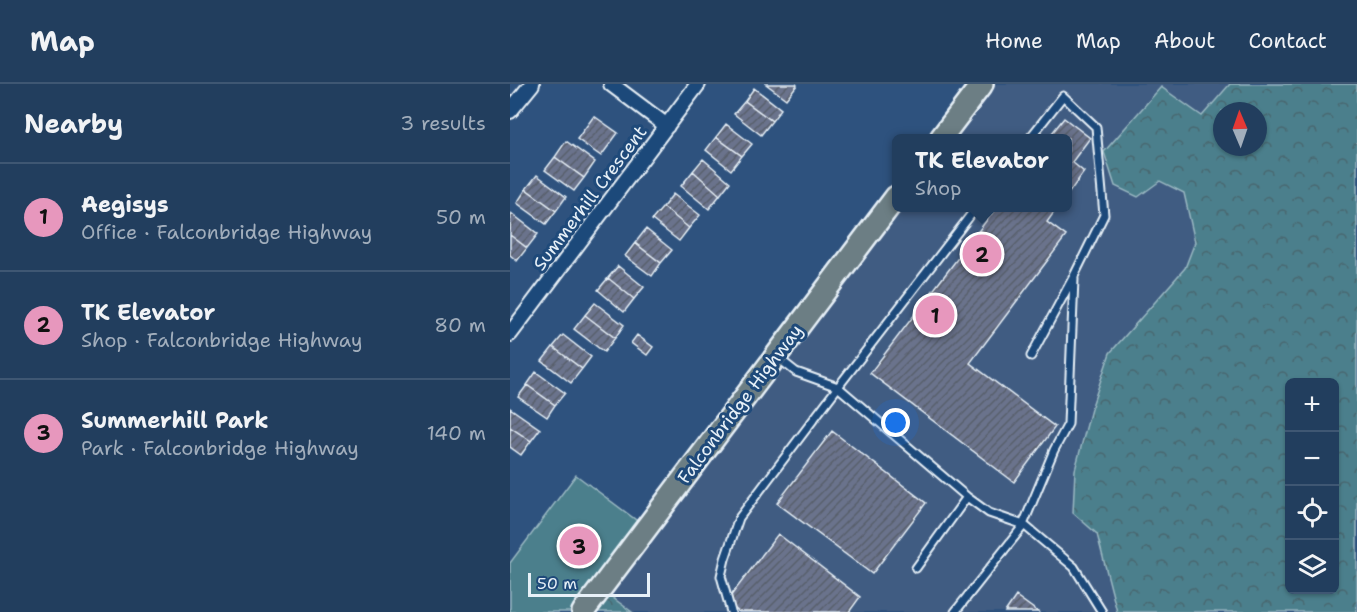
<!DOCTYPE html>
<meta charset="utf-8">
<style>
body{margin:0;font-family:"Shantell Sans",sans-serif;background:#2e4967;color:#f1f3f6}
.controls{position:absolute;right:18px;bottom:18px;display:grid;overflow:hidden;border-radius:9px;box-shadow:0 2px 4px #0004}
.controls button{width:54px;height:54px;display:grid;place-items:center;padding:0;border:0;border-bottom:2px solid #3f5773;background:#223e5e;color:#f1f3f6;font:30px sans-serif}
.compass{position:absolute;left:703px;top:18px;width:54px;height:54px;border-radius:50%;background:#223e5e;box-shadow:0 2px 4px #0004;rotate:358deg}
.scale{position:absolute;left:18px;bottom:15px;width:122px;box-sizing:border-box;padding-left:6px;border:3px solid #e8f1f8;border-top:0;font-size:16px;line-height:21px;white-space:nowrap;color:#e8f1f8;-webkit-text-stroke:4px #1f4a7a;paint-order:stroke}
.you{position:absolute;left:386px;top:339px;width:21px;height:21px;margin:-15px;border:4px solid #fff;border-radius:50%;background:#1a73e8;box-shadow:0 0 0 9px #1a73e833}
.badge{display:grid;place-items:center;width:39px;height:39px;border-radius:50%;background:#e797bd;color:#111;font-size:20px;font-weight:700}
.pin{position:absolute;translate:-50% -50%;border:3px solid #fff;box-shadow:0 2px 6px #0006}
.popup{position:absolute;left:382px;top:50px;width:180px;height:78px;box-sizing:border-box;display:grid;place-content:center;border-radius:9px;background:#223e5e;filter:drop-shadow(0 2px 4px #0005);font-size:20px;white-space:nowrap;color:#a2aebc}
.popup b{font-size:22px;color:#f1f3f6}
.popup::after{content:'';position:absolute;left:50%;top:100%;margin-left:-12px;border:12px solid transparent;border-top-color:#223e5e}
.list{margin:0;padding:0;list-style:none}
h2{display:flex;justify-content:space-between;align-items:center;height:78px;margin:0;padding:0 24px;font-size:26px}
h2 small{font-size:20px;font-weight:400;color:#a2aebc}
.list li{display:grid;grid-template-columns:39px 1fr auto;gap:18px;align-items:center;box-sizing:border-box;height:108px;padding:0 24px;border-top:2px solid #3f5773}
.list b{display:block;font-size:22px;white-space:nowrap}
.list p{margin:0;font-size:20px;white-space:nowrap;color:#a2aebc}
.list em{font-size:20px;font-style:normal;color:#a2aebc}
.icon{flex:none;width:33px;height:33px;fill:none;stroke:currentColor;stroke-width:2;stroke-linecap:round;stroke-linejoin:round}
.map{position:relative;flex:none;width:847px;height:528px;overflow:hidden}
header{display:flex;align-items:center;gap:36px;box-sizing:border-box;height:84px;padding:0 30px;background:#223e5e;border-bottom:2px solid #3f5773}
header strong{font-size:28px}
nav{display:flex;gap:33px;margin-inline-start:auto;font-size:21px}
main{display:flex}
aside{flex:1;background:#223e5e}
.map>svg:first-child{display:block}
.built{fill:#405c82}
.forest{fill:url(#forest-crowns);stroke:#9ab8c2;stroke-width:1.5;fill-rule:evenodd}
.green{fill:#4b7f8c;stroke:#9ab8c2;stroke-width:1.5}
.building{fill:url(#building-hatch);stroke:#e8f1f8;stroke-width:1.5}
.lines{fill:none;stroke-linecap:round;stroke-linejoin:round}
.service-casing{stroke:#e8f1f8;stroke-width:11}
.minor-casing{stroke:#e8f1f8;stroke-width:18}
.primary-casing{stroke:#e8f1f8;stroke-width:26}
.service{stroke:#1f4a7a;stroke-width:7}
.minor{stroke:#1f4a7a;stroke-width:14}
.primary{stroke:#6c7e84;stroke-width:21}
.labels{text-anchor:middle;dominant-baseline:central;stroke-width:6;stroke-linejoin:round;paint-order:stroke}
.street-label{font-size:18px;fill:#e8f1f8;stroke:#1f4a7a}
</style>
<header>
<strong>Map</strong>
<nav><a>Home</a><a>Map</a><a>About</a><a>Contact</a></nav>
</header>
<main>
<aside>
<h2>Nearby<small>3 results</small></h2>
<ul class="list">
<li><span class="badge">1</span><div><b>Aegisys</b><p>Office · Falconbridge Highway</p></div><em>50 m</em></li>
<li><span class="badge">2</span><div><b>TK Elevator</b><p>Shop · Falconbridge Highway</p></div><em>80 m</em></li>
<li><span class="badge">3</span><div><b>Summerhill Park</b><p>Park · Falconbridge Highway</p></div><em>140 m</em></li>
</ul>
</aside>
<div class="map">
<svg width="847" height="528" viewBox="0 0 847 528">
<defs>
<pattern id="forest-crowns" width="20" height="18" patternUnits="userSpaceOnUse" patternTransform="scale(1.5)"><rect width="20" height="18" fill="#4b7f8c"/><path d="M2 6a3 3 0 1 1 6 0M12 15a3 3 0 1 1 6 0" fill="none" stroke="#49666e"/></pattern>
<pattern id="building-hatch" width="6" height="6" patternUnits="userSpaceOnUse" patternTransform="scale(1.5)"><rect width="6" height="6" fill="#6b738c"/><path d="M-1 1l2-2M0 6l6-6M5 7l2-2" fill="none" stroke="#585e6b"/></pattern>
</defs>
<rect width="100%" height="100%" fill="#2e527e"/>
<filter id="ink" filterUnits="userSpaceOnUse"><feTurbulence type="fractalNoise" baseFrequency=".0167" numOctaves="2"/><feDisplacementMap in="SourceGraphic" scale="12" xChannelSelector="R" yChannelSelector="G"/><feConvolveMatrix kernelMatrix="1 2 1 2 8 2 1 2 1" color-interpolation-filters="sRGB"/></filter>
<g filter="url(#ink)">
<!-- built -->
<path class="built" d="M474 0H720L692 33 650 97 675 110 685 158 675 184 632 231 563 429 587 450 607 528H122L92 506 386 124H558V54H433Z"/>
<!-- forest -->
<path class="forest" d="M720 0H847V528H607L587 450 563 429 565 386 581 325 600 269 675 184 685 158 674 109 650 97 628 113 605 102 594 68 651 3 692 32ZM712 27H748V63H712ZM780 298H824V506H780Z
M92 506 122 528H75Z"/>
<!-- green -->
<path class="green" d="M66 391 138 445 75 528H0V479Z"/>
<!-- building -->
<path class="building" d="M256 0H286L287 1 276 15Z
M244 4 271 25 262 37 235 17Z
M235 17 262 37 251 51 224 30Z
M84 32 108 49 91 72 67 55Z
M554 34 580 54 562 78 574 88 558 110V54H538Z
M216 40 242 60 232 72 206 53Z
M206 53 232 72 221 86 196 66Z
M56 57 85 78 74 94 45 73Z
M45 73 74 94 64 107 35 86Z
M193 75 220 98 210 111 183 87Z
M183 87 210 111 199 125 171 102Z
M27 91 56 113 46 127 16 105Z
M16 105 46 127 36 140 7 119Z
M163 110 190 131 179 144 153 123Z
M153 123 179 144 169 157 142 136Z
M486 124H547L537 138 556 152 460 279 545 343 504 398 360 289Z
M1 129 28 150 17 164 0 151Z
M136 145 162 166 151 179 125 159Z
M0 151 17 164 7 177 0 171Z
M125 159 151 179 142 192 115 172Z
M108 182 134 203 124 215 98 194Z
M98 194 124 215 114 228 88 206Z
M85 219 114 241 105 254 75 231Z
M75 231 105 254 94 268 64 245Z
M53 251 81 273 72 285 43 263Z
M127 251 143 263 137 271 121 259Z
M43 263 72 285 61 299 32 277Z
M26 288 55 309 45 321 17 301Z
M17 301 45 321 37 333 8 313Z
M0 324 30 345 21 357 0 343Z
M0 343 21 357 11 371 0 363Z
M322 347 416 419 362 490 267 419Z
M268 450 350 513 339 528H229L216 518Z
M506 512 528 528H495Z"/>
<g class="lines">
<defs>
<path id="service" d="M520 54 553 12 586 43 594 131 564 192 521 272
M267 273 286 288 328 303 457 413 479 429 514 441 564 483 592 528
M513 441 544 366 558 340 564 195
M406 484 457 413
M221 528 211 492 215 475 229 434 328 303 466 124
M445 528 514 441"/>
<path id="minor" d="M101 0 157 42
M0 27 22 0
M0 250 188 0"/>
<path id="primary" d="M431 54 472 0
M73 528 386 113"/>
</defs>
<!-- service casing -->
<use href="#service" class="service-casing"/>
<!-- minor casing -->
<use href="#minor" class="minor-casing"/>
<!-- primary casing -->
<use href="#primary" class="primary-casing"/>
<!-- service -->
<use href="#service" class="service"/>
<!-- minor -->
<use href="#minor" class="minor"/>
<!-- primary -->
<use href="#primary" class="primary"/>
</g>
</g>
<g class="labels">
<!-- street labels -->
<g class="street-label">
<text transform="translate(80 114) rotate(-53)">Summerhill Crescent</text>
<text transform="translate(230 320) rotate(-53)">Falconbridge Highway</text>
</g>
</g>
</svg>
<div class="controls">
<button>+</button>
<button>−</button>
<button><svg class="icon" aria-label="locate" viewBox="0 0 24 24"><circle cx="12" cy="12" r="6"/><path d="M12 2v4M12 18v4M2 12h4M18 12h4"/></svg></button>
<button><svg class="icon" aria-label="layers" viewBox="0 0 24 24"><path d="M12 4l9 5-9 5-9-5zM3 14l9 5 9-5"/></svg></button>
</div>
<svg class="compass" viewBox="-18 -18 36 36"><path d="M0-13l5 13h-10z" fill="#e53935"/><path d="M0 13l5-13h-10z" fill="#a2aebc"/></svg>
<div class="scale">50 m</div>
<div class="you"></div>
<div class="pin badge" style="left:425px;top:231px">1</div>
<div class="pin badge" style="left:472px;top:170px">2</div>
<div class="popup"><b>TK Elevator</b>Shop</div>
<div class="pin badge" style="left:69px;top:462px">3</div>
</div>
</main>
